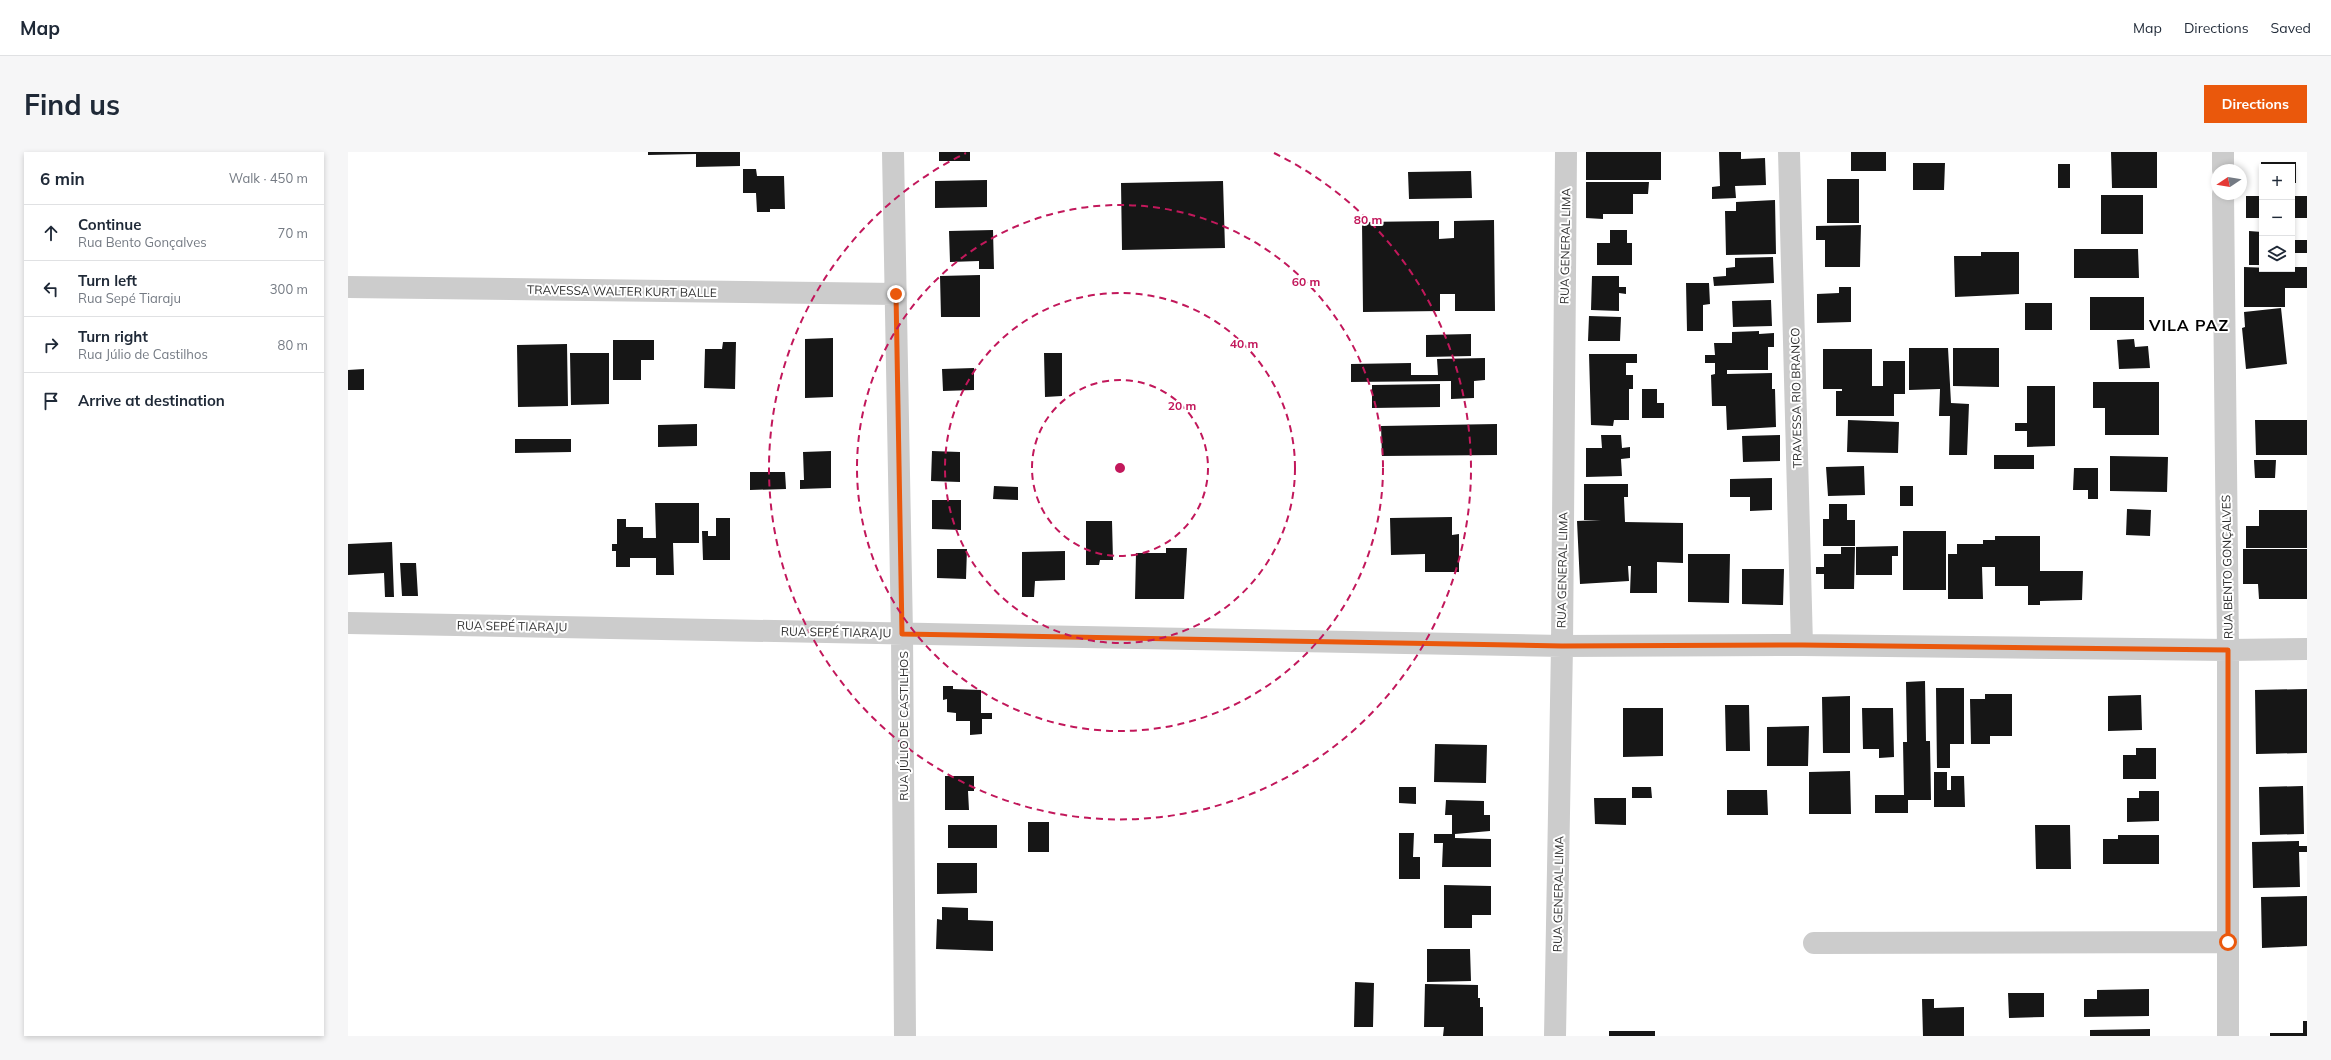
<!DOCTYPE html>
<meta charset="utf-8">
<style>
body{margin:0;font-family:Mulish,sans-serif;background:#f6f6f7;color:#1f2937}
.controls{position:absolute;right:12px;top:12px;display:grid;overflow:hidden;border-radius:0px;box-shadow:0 2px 6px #0003}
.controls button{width:36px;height:36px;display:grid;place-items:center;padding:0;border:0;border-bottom:1px solid #e0e1e3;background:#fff;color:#1f2937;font:20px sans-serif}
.compass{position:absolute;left:1863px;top:12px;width:36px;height:36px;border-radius:50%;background:#fff;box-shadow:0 2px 6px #0003;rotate:258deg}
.stop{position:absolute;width:12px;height:12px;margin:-9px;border:3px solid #ea580c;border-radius:50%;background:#fff}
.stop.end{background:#ea580c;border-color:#fff;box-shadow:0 1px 4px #0008}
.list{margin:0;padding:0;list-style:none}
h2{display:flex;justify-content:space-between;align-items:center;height:52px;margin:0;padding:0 16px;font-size:17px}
h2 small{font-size:13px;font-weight:400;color:#747a83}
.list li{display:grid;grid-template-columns:26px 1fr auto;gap:12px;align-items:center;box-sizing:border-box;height:56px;padding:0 16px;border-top:1px solid #e0e1e3}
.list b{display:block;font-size:15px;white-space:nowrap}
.list p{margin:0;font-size:13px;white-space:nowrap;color:#747a83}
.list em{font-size:13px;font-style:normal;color:#747a83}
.icon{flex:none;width:22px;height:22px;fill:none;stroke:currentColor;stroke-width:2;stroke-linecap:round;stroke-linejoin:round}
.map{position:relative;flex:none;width:1959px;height:884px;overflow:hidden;border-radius:0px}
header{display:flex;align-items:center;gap:24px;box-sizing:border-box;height:56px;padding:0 20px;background:#fff;border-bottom:1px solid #e0e1e3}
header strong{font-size:19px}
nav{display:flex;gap:22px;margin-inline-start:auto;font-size:14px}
.intro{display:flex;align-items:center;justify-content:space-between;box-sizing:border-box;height:96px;padding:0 24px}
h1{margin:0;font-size:28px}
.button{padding:10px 18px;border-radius:0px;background:#ea580c;color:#fff;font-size:14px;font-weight:700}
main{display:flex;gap:24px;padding:0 24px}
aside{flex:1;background:#fff;border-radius:0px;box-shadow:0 2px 6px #0003}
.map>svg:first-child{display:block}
.building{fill:#161616}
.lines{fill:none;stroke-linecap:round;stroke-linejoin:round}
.minor{stroke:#ccc;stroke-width:22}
.route{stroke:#ea580c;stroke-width:5}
.ring{fill:none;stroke:#c2185b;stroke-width:2;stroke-dasharray:7 5}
.labels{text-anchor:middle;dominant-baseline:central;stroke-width:4;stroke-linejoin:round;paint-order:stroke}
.street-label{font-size:12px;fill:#2f2f2f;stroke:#fff}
.district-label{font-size:16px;font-weight:bold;letter-spacing:1px;fill:#000;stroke:#fff}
.centre{fill:#c2185b;stroke:#fff;stroke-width:2}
.ring-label{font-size:12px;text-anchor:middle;font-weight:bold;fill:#c2185b;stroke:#fff;stroke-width:4;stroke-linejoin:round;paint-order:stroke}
</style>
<header>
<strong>Map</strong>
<nav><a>Map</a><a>Directions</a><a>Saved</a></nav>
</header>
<div class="intro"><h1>Find us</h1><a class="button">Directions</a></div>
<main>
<aside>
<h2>6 min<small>Walk · 450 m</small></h2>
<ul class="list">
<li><svg class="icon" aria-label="ahead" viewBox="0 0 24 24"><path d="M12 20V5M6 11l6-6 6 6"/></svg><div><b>Continue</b><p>Rua Bento Gonçalves</p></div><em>70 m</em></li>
<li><svg class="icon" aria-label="left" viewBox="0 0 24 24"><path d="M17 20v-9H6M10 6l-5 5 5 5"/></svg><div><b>Turn left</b><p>Rua Sepé Tiaraju</p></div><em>300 m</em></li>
<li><svg class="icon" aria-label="right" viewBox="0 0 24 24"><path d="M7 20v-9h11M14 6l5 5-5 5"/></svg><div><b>Turn right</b><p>Rua Júlio de Castilhos</p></div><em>80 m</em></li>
<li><svg class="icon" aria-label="arrive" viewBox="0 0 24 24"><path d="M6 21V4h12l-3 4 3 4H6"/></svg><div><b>Arrive at destination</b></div></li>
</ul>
</aside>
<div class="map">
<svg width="1959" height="884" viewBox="0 0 1959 884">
<rect width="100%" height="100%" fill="#fff"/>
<!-- building -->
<path class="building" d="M300 0H392V14L348 15V2L300 3Z
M591 0H622V9H591Z
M1238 0H1313V28H1238Z
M1371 0H1393V7L1417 6 1418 33 1387 34 1388 46 1364 47V35L1372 34Z
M1503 0H1538V19H1503Z
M1763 0H1809V36H1764Z
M1913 10H1948V31H1944V15H1913Z
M1565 11H1597L1596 38H1565Z
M1710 12H1722V36H1710Z
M395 17H408L409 24H436L437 57H422V60H409L408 41H395Z
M1123 19 1124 46 1061 47 1060 20Z
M1479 27H1511V71H1479Z
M639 28V55L587 56V29Z
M875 29 877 96 774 98 773 31Z
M1238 30H1301L1300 42H1285V62H1255V67L1238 66Z
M1753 43H1795V82H1753Z
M1898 44H1914V66H1898Z
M1944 44H1959V66H1944Z
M1427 48 1428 102 1378 103 1377 59H1388V50Z
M1146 68 1147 159H1107V142H1092V159L1015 160 1014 70 1091 69V87L1106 86V69Z
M1513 73 1512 115H1477V88H1468V74Z
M645 78 646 117H631V109L602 110 601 79Z
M1262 78H1279V91H1284V113H1249V91H1262Z
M1901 79 1914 80V113H1901Z
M1944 88H1959V101H1944Z
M1726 97H1790L1791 126H1726Z
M1633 100H1671V142L1607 145 1606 104H1633Z
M1425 105 1426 131 1366 134 1365 125 1378 124V116L1387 115V106Z
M1896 115 1944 117V115H1959V136H1937V155H1896Z
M632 123V165H593L592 124Z
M1244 124H1271V135H1278V142L1271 141V159L1243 158Z
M1338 131H1361L1362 152 1355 153V179H1339Z
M1491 135H1503V170L1469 171V142L1491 141Z
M1742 145H1796V178H1742Z
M1423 148 1424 174 1385 175 1384 149Z
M1677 151H1704V178H1677Z
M1933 156 1939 212 1898 217 1894 176 1897 175 1896 160Z
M1241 164 1273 165 1272 189H1240Z
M1411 179V182L1426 181V195H1420V218H1379V222L1424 221V237H1427L1428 275 1379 278 1378 254H1364L1363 223 1367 222V211H1357V203H1367L1366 191H1384V180Z
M1123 182V204L1078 205V183Z
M485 186V245L457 246V187Z
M1786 187 1787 195 1800 194 1802 216 1771 217 1769 188Z
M265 188H306V208H293V228H265Z
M375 190H388L387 237 356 236 357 197H374Z
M219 192 220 254 170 255 169 193Z
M1561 196H1600L1603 251 1621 252 1619 303H1601L1602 264H1591L1592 237 1561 238Z
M1605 196H1651V235L1605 234Z
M1475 197H1524V234H1535V209H1557V242H1546V264H1488V239H1494V237H1475Z
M222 201H261V252L223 253Z
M696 201H714V244L697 245Z
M1241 202H1289V211H1278V223H1285V237H1281V268H1266L1265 274 1243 273Z
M1137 206V228L1126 229V246L1103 247V229L1003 230V212L1063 211V223H1090L1089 207Z
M626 216V238L595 239 594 217Z
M16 217V238H0V218Z
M1745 230H1811V283H1757V256H1745Z
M1092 232V255L1024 256V233Z
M1679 234H1707V294L1679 295V279H1667V271H1679Z
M1294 237H1309V251H1316V266H1294Z
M1500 268 1551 270 1550 301 1499 300Z
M1907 268H1959V303H1908Z
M349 272V294L310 295V273Z
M1149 272V303L1034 304 1033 274Z
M1253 283H1273L1274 296 1282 295V306L1273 307 1274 324 1238 325V296H1254Z
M1432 283V309L1395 310 1394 284Z
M167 287H223V300L167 301Z
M483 299V336L452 337V328H456L455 300Z
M584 299 612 300V330L583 329Z
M1646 303H1686V317H1646Z
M1762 304 1820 305 1819 340 1762 339Z
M1906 308H1928L1927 326H1907Z
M1516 314 1517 343 1480 344 1478 315Z
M1726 316H1750V347H1740V338H1725Z
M402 320H437L438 337 402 338Z
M1424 326V358L1402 359V345H1382V327Z
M1236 332H1280V345H1276L1277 370 1335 371V411L1309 410V441H1282L1283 414H1280L1281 429 1232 432 1229 369 1253 368H1236Z
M646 334 670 335V348L645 347Z
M1552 334H1565V354H1552Z
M584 348H613V378L584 377Z
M307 351H351V391H325L326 423H308V406H282V415H268V399H264V392H269V367H278V375H295V386H308Z
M1481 352H1499V368H1507V394H1475V367H1481Z
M1779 357 1803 358 1802 384 1778 383Z
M1911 358H1959V396H1898V374H1911Z
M1104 365V383L1111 382V420H1077V402L1043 403 1042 366Z
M368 366H382V408H355L354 379H360V384H368Z
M738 369H764L765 408H752L751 413H738Z
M1555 379H1598V438H1555Z
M1647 384H1692V419H1735L1734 448 1692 449V453H1680V434H1647V415H1634L1635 447H1600V402H1609V392H1635V388H1647Z
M44 390 46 445H37L36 421 0 423V392Z
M1550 394V404H1544V423H1508V395Z
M1493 395H1507L1506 437H1476V422H1468V415H1476V402H1493Z
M818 396H839L836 447H787L788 401H818Z
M589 397H619L618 427 589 426Z
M1895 397H1959V447H1911L1910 432H1895Z
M717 399V428L687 429 686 445H674V400Z
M1340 402H1382L1381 451 1340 450Z
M52 411H68L70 444H54Z
M1394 417H1436L1435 453 1394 452Z
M1577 529 1578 589H1582L1583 648H1560V661H1527V643H1556L1555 590H1559L1558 530Z
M595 534H605V537L633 538V561H644V567H634V582L622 583V569H608V561L599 560V547L595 548Z
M1588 536H1616V592H1602V616H1589Z
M1959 537V601L1908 602 1907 538Z
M1637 542H1664V584H1642V592H1623L1622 547H1637Z
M1793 543 1794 578 1760 579V544Z
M1502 544V601H1475L1474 545Z
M1377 553H1401L1402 599H1378Z
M1275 556H1315V604L1275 605Z
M1514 556H1545L1546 605 1531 606V597H1515Z
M1461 574 1460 614H1419V575Z
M1087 592 1139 593 1138 631 1086 630Z
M1788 596H1808V627H1775V603H1788Z
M1502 619 1503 662H1461V620Z
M1586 620H1599V638H1603V624H1616L1617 655H1586Z
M597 624H626V639H620L621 658H597Z
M1955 634 1956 682 1912 683 1911 635Z
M1051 635H1068V652L1051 651Z
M1284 635H1303L1304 646H1284Z
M1379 638H1419L1420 663H1379Z
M1791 639H1811V669L1779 670V646H1791Z
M1246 646H1278V673L1247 672Z
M1098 648 1136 649V663H1142V679L1107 682V686L1143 687V715H1094L1095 691H1086V682H1104V663H1097Z
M680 670H701V700H680Z
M600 673H649V696H600Z
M1687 673H1722L1723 717H1688Z
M1051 681H1066L1065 705H1072V727H1051Z
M1770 683H1811V712H1755V687H1770Z
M1951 689V694H1959V700H1951L1952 735 1905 736 1904 690Z
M589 711H629V741L589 742Z
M1096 733 1143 734V763H1124V776H1096Z
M1959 744V794L1914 796 1913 745Z
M594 755 620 756V768L645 769V799L588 797 589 767 594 768Z
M1079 797H1122L1123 829 1079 830Z
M1007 830 1026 831 1025 875H1006Z
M1077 832 1130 833V846H1132V855H1135V884H1095L1096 875H1076Z
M1801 837V864L1736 865V847H1749V838Z
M1660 841H1696V865L1661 866Z
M1574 847H1586V856L1616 855V884H1575Z
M1955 869H1959V884H1922V881H1955Z
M1802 877V884H1742V878Z
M1261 879H1307V884H1261Z"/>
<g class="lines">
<!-- minor -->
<path class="minor" d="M545 0 554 482 557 884
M1441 0 1454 493
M1875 0V18
M1875 42 1880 498V884
M0 135 548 142
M0 471 1214 494 1454 493 1880 498 1959 497
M1466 791 1880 790
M1207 884 1214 494 1218 0"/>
</g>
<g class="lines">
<!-- route -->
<path class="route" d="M548 142 554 482 1214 494 1454 493 1880 498V790"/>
</g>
<!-- distance rings -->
<g class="ring">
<circle cx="772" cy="316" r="88"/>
<circle cx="772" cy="316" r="175"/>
<circle cx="772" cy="316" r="263"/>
<path d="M926 1A351 351 0 1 1 618 1"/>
</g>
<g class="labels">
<!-- street labels -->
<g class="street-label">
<text transform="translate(1217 94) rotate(-89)">RUA GENERAL LIMA</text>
<text transform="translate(274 139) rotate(1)">TRAVESSA WALTER KURT BALLE</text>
<text transform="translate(1448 246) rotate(-91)">TRAVESSA RIO BRANCO</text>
<text transform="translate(1879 415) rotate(-91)">RUA BENTO GONÇALVES</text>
<text transform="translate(1214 418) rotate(-89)">RUA GENERAL LIMA</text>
<text transform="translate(164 474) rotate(1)">RUA SEPÉ TIARAJU</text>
<text transform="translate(488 480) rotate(1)">RUA SEPÉ TIARAJU</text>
<text transform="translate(555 574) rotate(-90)">RUA JÚLIO DE CASTILHOS</text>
<text transform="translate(1210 742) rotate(-89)">RUA GENERAL LIMA</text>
</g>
<!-- district labels -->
<g class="district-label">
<text x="1841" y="173">VILA PAZ</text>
</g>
</g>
<circle cx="772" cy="316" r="6" class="centre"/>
<g class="ring-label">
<text x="1020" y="72">80 m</text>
<text x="958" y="134">60 m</text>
<text x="896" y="196">40 m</text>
<text x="834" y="258">20 m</text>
</g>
</svg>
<div class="controls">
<button>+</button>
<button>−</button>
<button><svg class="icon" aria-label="layers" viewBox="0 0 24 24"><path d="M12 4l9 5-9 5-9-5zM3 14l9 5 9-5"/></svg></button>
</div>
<svg class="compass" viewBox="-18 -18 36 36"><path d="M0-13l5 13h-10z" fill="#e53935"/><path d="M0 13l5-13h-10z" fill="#747a83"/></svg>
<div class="stop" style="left:1880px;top:790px"></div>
<div class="stop end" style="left:548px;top:142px"></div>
</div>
</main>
